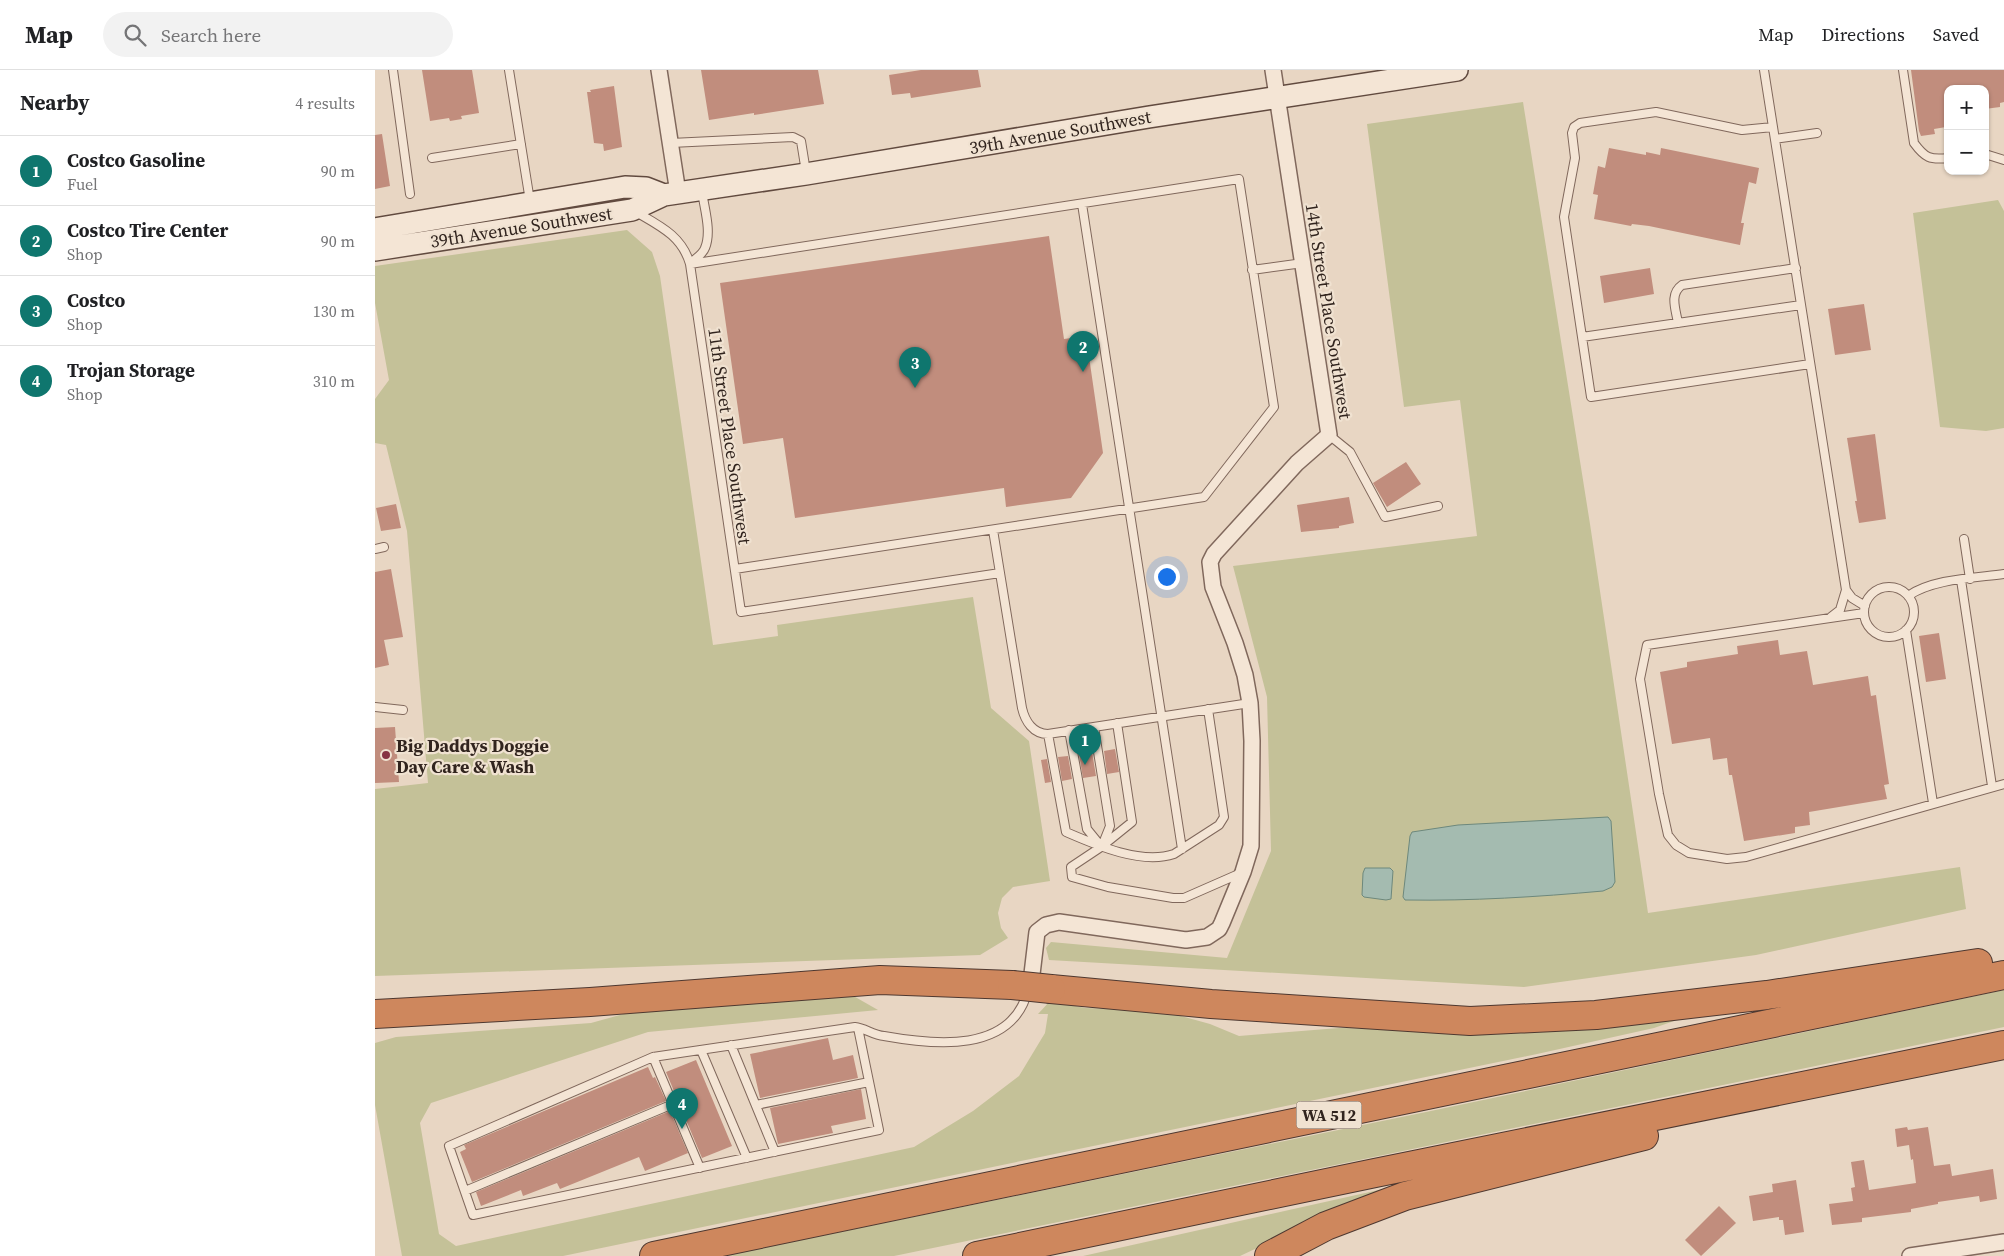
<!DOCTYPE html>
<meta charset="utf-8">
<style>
body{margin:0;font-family:"Source Serif 4",serif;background:#f2f2f2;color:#202124}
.controls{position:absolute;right:15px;top:15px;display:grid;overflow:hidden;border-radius:10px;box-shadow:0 1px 4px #0004}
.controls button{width:45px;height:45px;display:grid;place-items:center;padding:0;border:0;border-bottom:1px solid #e0e0e0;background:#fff;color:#202124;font:25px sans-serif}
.you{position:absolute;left:791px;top:506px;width:18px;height:18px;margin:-12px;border:4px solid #fff;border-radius:50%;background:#1a73e8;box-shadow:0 0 0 8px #1a73e833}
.badge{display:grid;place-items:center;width:32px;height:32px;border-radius:50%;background:#0f766e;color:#fff;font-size:16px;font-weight:700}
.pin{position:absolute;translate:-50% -41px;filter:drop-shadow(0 1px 2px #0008)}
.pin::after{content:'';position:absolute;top:26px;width:18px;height:15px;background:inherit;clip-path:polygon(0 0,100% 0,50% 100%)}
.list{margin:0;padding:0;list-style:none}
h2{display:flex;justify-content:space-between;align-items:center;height:65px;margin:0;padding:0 20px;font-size:21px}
h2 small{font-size:16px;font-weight:400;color:#757577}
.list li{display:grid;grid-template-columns:32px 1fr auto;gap:15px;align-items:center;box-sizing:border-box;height:70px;padding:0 20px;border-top:1px solid #e0e0e0}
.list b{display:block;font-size:19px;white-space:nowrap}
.list p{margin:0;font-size:16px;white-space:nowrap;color:#757577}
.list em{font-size:16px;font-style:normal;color:#757577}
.icon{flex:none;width:28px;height:28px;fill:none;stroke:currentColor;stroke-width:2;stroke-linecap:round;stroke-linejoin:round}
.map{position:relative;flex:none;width:1629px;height:1186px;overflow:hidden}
header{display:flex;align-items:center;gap:30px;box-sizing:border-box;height:70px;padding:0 25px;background:#fff;border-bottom:1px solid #e0e0e0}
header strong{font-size:24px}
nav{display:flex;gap:28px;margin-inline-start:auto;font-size:18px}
.search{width:350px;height:45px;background:#f2f2f2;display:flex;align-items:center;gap:12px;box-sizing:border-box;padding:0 18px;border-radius:28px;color:#757577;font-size:19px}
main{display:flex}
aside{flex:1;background:#fff}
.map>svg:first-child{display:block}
.green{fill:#c4c198}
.water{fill:#a4bbb0;stroke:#6d887c}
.building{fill:#c18d7d}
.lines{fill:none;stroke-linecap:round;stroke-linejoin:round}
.service-casing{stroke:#80685c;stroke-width:10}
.minor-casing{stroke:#80685c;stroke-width:18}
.secondary-casing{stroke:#614a3f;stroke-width:24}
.motorway-casing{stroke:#4e3830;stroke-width:30}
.service{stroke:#f4e5d5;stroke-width:8}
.minor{stroke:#f4e5d5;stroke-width:15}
.secondary{stroke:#f4e5d5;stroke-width:21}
.motorway{stroke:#ce875d;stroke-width:28}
.motorway-bridge-casing{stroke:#4e3830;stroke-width:30;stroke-linecap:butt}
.motorway-bridge{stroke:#ce875d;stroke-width:28}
.poi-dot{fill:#873343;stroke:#f0e2d1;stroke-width:2}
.labels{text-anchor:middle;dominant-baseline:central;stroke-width:4.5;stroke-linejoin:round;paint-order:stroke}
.shield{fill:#f0e2d1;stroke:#6a5d54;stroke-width:1}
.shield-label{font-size:16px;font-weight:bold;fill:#31241e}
.street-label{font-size:18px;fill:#31241e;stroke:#f0e2d1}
.poi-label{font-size:18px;font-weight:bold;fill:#31241e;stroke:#f0e2d1;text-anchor:start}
</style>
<header>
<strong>Map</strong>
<div class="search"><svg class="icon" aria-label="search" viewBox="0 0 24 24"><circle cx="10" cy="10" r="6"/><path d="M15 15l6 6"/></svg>Search here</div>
<nav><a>Map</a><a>Directions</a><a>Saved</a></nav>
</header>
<main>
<aside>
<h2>Nearby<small>4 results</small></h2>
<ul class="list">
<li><span class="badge">1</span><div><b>Costco Gasoline</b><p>Fuel</p></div><em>90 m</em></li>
<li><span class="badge">2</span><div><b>Costco Tire Center</b><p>Shop</p></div><em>90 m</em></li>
<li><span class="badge">3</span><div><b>Costco</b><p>Shop</p></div><em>130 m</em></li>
<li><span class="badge">4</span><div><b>Trojan Storage</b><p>Shop</p></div><em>310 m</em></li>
</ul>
</aside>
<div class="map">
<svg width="1629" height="1186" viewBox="0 0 1629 1186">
<rect width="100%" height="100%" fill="#e8d6c3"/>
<!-- green -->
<path class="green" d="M1148 32 1215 454 1273 843 1585 797 1591 839 1381 885 1149 917 674 890 671 878 676 872 852 888 896 781 892 627 858 496 1102 466 1085 330 1029 337 992 54Z
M1623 130 1629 141V358L1611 361 1565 357 1538 143Z
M252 160 277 182 285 206 338 575 403 566 402 555 598 527 616 638 654 671 675 811 638 817 627 828 623 843 626 858 633 868 605 885 0 906V719L53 713 32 461 11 375 0 373V329L14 310 0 233V196Z
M1629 920V957L519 1186H348L1051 1042Z
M475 924 503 940 273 962 56 1033 45 1053 64 1164 81 1176 539 1077 598 1041 644 1006 670 963 673 944H663L675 931 710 938 788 941 835 954 864 966 964 958 1096 960 1287 950 1299 951 1279 958 1162 984 188 1186H27L0 1035V973L21 967 216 953 263 940Z
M1044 1111 935 1153 865 1186H708Z"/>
<!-- water -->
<path class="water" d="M1233 747 1236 751 1240 812 1237 817 1228 821C1162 827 1097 831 1030 830L1028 827 1035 766 1037 762 1083 755Z
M990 798H1015L1018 801 1016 829 1011 830 989 827 987 825 988 803Z"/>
<!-- building -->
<path class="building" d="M47 0H97L104 43 86 46 87 49 75 51 74 48 55 51Z
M326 0H443L449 34 379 45V43L334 50Z
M546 0H603L606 17 536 28 535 23 517 25 514 5Z
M1536 0H1629V32L1625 33V37L1610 39V19H1573V52L1570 53 1571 57 1559 59 1560 64 1546 66 1544 61Z
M239 16 247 77 229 81 228 74 219 73 212 22H216L215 20Z
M7 64 15 116 0 119V65Z
M1234 78 1271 85V82L1285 85 1286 78 1384 98 1381 114 1374 112 1366 153H1369L1365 175 1274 156 1257 154 1256 156 1219 149 1223 125 1218 124 1223 96 1230 98Z
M674 166 689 269 711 266 728 383 696 428 631 437 629 418 420 448 408 368 368 374 345 213Z
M1275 198 1279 224 1229 233 1225 206Z
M1489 234 1496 280 1460 285 1453 239Z
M1500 364 1511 449 1484 453 1480 431H1482L1472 368Z
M1031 392 1046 414 1012 437 998 413Z
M974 427 979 453 964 456V458L926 462 922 435Z
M21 434 26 458 6 461 1 438Z
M16 499 28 567 9 570 14 595 0 598V502Z
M1564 563 1571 609 1551 612 1544 566Z
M1403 570 1405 585 1432 581 1438 615 1493 606 1496 626 1501 625 1503 640 1514 714 1509 715 1512 729 1434 742 1435 755 1420 757V763L1369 771 1357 705H1354L1352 688 1338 690 1335 668 1297 674 1285 602 1312 597V592L1363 584 1362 576Z
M20 657 24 712 0 713V658Z
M740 679 744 702 732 704 729 681Z
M717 682 721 706 708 708 704 684Z
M693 686 697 709 687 711 683 687Z
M672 689 676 712 670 713 666 690Z
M453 968 458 990 478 985 483 1008 385 1028 375 984Z
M321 990 357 1076 327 1088 291 1002Z
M273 997 278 1008 280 1007 291 1031 97 1112 85 1082 91 1079 89 1075Z
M486 1019 491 1049 456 1056 458 1063 403 1074 395 1038Z
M295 1041 313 1083 270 1101 264 1087 185 1119 182 1113 148 1126 146 1120 106 1136 101 1122Z
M1532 1057 1533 1060 1553 1057 1559 1096 1575 1094 1577 1106 1618 1099 1622 1129 1605 1132 1604 1126 1563 1132V1134L1536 1139V1142L1487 1148V1152L1457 1155 1454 1134 1478 1131 1476 1118 1480 1117 1476 1092 1489 1090 1494 1120 1541 1113 1538 1089 1536 1090 1534 1075 1522 1077 1520 1059Z
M1421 1110 1429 1162 1410 1165 1408 1150H1404V1147L1378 1151 1374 1126 1398 1122 1397 1114Z
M1344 1136 1361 1153 1326 1186 1310 1170Z"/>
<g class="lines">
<defs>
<path id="service" d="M18 0 35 124
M134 0 155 131
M1389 0 1471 520 1477 528 1490 536
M1528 0 1539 73C1550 88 1555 90 1573 88
M1398 57 1367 60 1281 42 1205 53 1199 57 1197 63 1200 88 1189 147 1216 327 1435 294
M1400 69 1442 63
M296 73 418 67 426 71 431 102
M1610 84 1629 90
M57 88 146 74
M707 134 807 779
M261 142C285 156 307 166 315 194L366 542 625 503
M316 193C321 188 328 184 330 178 337 161 329 138 327 121
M315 194 864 109 899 337 829 427 360 499
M877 200 928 193
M1303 253C1301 240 1294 224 1307 215L1421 198
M1207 267 1426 235
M954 365 975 382 1010 447 1063 436
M618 460 647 638C650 651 658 664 673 664L875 633
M1589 469 1595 509
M0 479 9 477
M1586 510 1617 716
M1489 542a25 25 0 1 1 50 0a25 25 0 1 1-50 0Z
M1533 526C1557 509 1599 508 1629 504
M1489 543 1272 575 1265 609 1284 724 1293 765 1301 775 1314 783 1352 789 1371 787 1629 714
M1456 547 1465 540 1471 520
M1531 560 1558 733
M0 637 28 640
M742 653 757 752 726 777 696 797 697 807 733 817 798 828H809L866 803
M719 657 735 756 727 776
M694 660 712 759 725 775
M673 664 691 762C721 775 766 795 799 784L844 755 849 747 833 639
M483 958 504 1060 98 1145 74 1076 278 987 480 957C490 958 498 965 509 966 559 975 637 984 653 920
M356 975 400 1082
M326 980 372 1088
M278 987 325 1098
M381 1035 494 1012
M90 1121 298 1034"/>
<path id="minor" d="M284 0 303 123
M657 904 662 862 671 855 684 852 811 870 832 867 844 859 847 853 868 802 876 776 877 671 875 633 870 605 860 573 838 517 835 492 839 484 922 393 954 365 898 0
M1535 1186 1629 1172"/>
<path id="secondary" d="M0 159 250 117 271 118 289 125
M0 180 257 140 289 125 431 104 774 47 1082 0"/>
<path id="motorway" d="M676 919 836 934 1095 951 1221 945 1392 925 1603 893
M0 944 215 932 505 910 637 915
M279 1186 1629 905
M602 1186 1000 1103 1629 975
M894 1186 951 1156 1030 1126 1269 1066"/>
</defs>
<!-- service casing -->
<use href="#service" class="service-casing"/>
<!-- minor casing -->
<use href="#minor" class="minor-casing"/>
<!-- secondary casing -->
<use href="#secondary" class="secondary-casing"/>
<!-- motorway casing -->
<use href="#motorway" class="motorway-casing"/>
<!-- service -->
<use href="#service" class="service"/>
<!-- minor -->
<use href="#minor" class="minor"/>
<!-- secondary -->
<use href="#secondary" class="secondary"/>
<!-- motorway -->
<use href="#motorway" class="motorway"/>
<defs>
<path id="motorway-bridge" d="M637 915 676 919"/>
</defs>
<!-- motorway-bridge casing -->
<use href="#motorway-bridge" class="motorway-bridge-casing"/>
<!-- motorway-bridge -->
<use href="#motorway-bridge" class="motorway-bridge"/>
</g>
<!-- markers -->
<circle class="poi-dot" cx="11" cy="685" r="5"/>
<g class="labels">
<!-- shield labels -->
<rect class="shield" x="921.5" y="1031.5" width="65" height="27" rx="4"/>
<g class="shield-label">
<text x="954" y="1045">WA 512</text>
</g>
<!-- street labels -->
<g class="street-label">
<text transform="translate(685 62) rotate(-10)">39th Avenue Southwest</text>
<text transform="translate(146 157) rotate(-9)">39th Avenue Southwest</text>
<text transform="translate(954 241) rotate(81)">14th Street Place Southwest</text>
<text transform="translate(355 366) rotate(82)">11th Street Place Southwest</text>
</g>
<!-- poi labels -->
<g class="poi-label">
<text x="21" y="675">Big Daddys Doggie<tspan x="21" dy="21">Day Care &amp; Wash</tspan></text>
</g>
</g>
</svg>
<div class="controls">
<button>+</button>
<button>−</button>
</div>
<div class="you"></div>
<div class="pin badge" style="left:710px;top:695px">1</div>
<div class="pin badge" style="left:708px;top:302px">2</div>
<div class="pin badge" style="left:540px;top:318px">3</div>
<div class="pin badge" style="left:307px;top:1059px">4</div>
</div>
</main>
